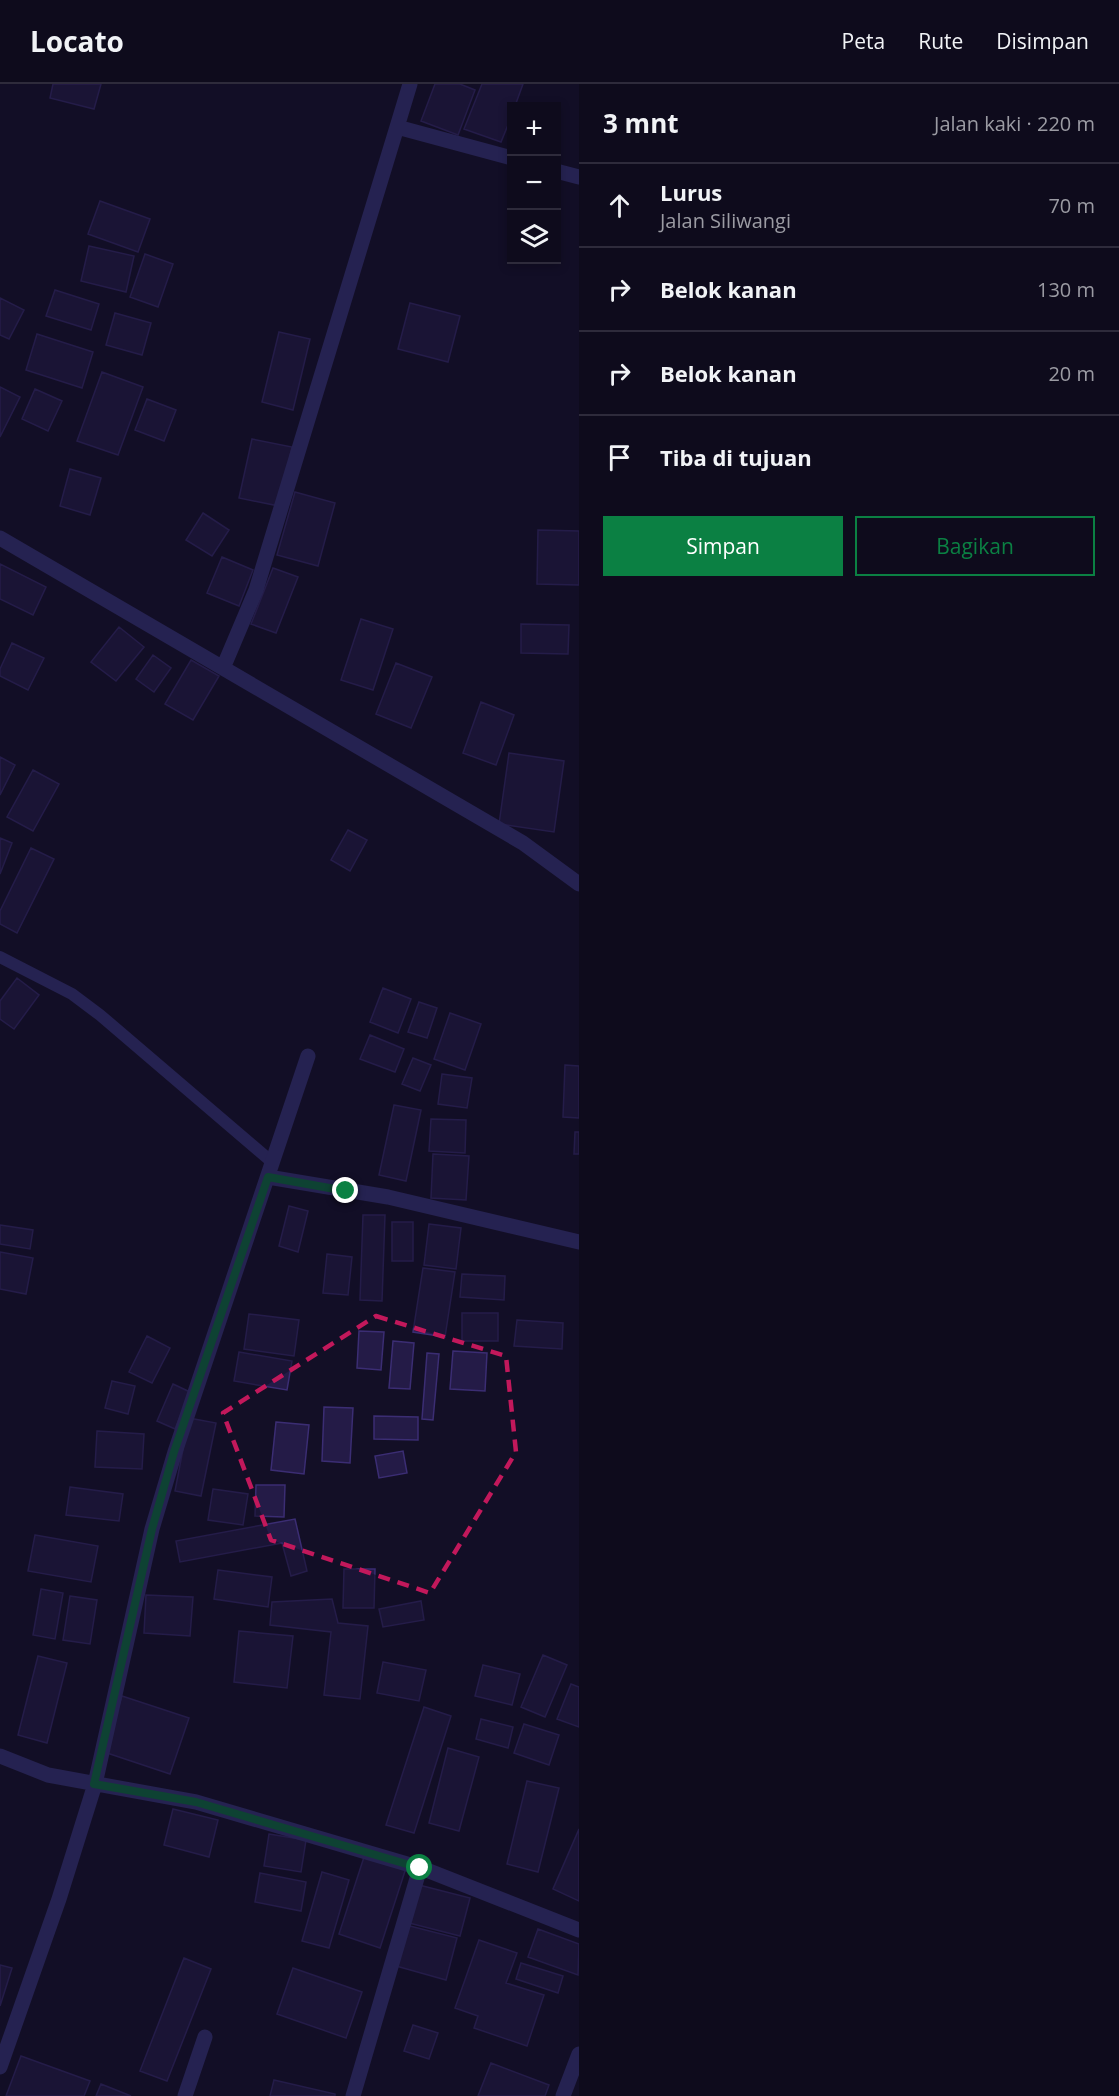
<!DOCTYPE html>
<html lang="id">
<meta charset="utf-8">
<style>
body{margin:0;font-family:"Open Sans",sans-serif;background:#171425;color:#f1f3f6}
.controls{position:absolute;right:18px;top:18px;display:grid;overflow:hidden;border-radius:0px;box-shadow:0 3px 9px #0003}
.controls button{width:54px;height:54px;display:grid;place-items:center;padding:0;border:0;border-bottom:2px solid #2e2b3b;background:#0e0b1c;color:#f1f3f6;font:30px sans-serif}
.stop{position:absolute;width:18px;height:18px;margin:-14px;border:4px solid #0b8043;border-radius:50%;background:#fff}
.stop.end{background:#0b8043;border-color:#fff;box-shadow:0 2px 6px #0008}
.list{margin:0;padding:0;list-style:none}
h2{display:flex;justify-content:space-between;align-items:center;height:78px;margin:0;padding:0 24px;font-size:26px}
h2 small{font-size:20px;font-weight:400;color:#9b9ba3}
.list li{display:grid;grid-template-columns:39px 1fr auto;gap:18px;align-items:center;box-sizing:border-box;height:84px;padding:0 24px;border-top:2px solid #2e2b3b}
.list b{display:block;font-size:22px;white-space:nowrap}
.list p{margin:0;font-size:20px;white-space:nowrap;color:#9b9ba3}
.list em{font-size:20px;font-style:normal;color:#9b9ba3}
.actions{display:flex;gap:12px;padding:18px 24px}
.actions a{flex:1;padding:14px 0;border:2px solid #0b8043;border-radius:0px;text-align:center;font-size:21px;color:#0b8043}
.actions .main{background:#0b8043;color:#fff}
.icon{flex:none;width:33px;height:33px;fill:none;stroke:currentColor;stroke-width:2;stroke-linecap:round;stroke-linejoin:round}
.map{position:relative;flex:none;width:579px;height:2012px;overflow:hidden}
header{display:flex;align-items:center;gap:36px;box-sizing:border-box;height:84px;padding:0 30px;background:#0e0b1c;border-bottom:2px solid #2e2b3b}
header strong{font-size:28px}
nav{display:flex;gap:33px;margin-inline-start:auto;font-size:21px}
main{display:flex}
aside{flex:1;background:#0e0b1c}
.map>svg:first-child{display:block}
.building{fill:#241b47;stroke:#3b2d73;stroke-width:1.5}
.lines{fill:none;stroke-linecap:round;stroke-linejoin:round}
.lane{stroke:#3d3a85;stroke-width:12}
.street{stroke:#3d3a85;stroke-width:15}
.route{stroke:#0b8043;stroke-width:8}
.marked{fill:none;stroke:#c2185b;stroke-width:4.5;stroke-dasharray:12 8;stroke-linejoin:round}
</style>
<header>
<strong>Locato</strong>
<nav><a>Peta</a><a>Rute</a><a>Disimpan</a></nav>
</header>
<main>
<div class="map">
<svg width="579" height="2012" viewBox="0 0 579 2012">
<rect width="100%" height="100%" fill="#130f26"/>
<!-- building -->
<path class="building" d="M53 0H101L94 25 50 14Z
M435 0H460L475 6 458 51 421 37Z
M482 0H523L515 22H512V31L501 58 464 45Z
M100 117 150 135 138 168 88 150Z
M89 162 134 172 126 208 81 197Z
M145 170 173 180 158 223 130 213Z
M55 206 99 220 91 246 46 232Z
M0 214 24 226 9 255 0 251Z
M410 219 460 232 448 278 398 265Z
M115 229 151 239 142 271 106 261Z
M279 248 310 255 293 326 262 318Z
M37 250 93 268 82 304 26 286Z
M102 288 143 303 118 371 77 357Z
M0 303 20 313 0 353Z
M35 305 62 317 48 347 22 335Z
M147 315 176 326 164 357 135 346Z
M252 355 292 363 279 422 239 414Z
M70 385 101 394 90 431 60 422Z
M295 408 335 419 318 482 277 471Z
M203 429 229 446 212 472 186 456Z
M538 446 579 447V501L537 500Z
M222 473 253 486 239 522 207 509Z
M0 480 46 503 33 531 0 515Z
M273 484 298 493 276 549 251 540Z
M361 535 393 545 373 606 341 596Z
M521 540 569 541 568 570 521 569Z
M119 543 144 563 116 597 91 578Z
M12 559 44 574 28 606 0 592V585Z
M153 571 171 584 154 608 136 595Z
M191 576 219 592 193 636 165 620Z
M396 579 432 593 411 644 376 630Z
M481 618 514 631 496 681 463 669Z
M509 669 564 677 554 748 499 740Z
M0 673 15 681 0 711Z
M33 686 59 700 33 747 7 733Z
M348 746 367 756 350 787 331 776Z
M0 754 12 759 0 790Z
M31 764 54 775 17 849 0 840V827Z
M17 894 39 911 14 945 0 935V917Z
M383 904 411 915 398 949 370 938Z
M419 918 437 924 427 954 408 948Z
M450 929 481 940 465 986 434 975Z
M370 951 404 965 395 988 360 975Z
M413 974 431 981 420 1007 402 1000Z
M565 981 579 982V1034L563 1033Z
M442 990 472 994 467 1024 438 1020Z
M394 1021 421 1026 406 1097 379 1091Z
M431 1035 466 1036 465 1069 429 1067Z
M575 1048H579V1070H574Z
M433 1070 469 1072 466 1116 431 1114Z
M289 1122 308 1127 298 1168 279 1162Z
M363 1131H385L382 1217 360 1216Z
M392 1138H413V1177H392Z
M429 1140 461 1144 456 1185 424 1181Z
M0 1141 33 1146 30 1165 0 1160Z
M0 1168 33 1174 26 1210 0 1205Z
M327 1170 352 1173 348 1211 323 1209Z
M423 1184 455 1188 445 1253 413 1248Z
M462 1190 505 1192 504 1216 460 1213Z
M462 1229H498V1257H462Z
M249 1230 299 1236 294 1272 244 1265Z
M517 1236 563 1239 562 1265 514 1262Z
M359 1247 384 1248 381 1286 357 1284Z
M147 1252 170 1264 152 1299 129 1288Z
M393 1257 414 1259 410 1305 389 1304Z
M453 1267 487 1269 485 1307 450 1305Z
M239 1268 292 1277 287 1306 234 1297Z
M427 1269 439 1270 433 1336 422 1335Z
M112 1297 135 1302 128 1330 105 1324Z
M173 1300 190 1308 175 1345 157 1337Z
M324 1323 353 1324 350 1379 322 1377Z
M374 1332 418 1333V1356L374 1355Z
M189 1334 216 1339 201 1412 175 1407Z
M276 1338 309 1341 304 1390 271 1386Z
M97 1347 144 1350 142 1385 95 1383Z
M403 1367 407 1389 379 1394 375 1372Z
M256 1401H285L284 1433 255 1432Z
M70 1403 123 1410 119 1437 66 1431Z
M213 1405 248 1410 243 1441 208 1436Z
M295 1435 307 1487 291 1492 282 1459 180 1478 176 1457Z
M35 1451 98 1462 91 1498 28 1487Z
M344 1485H375L374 1524H343Z
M218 1486 272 1493 268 1523 214 1515Z
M41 1505 63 1509 55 1555 33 1551Z
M146 1511 193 1513 190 1552 144 1549Z
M70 1512 97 1516 90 1560 63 1556Z
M332 1515 338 1539 368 1542 360 1615 324 1611 331 1548 270 1541 272 1518Z
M421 1517 424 1536 383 1543 379 1525Z
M239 1547 293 1552 287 1604 234 1598Z
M543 1571 567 1581 545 1633 521 1623Z
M38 1572 67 1579 47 1659 18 1651Z
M383 1578 426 1586 419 1617 377 1609Z
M483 1581 520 1590 512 1621 475 1612Z
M571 1600 579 1603V1643L557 1635Z
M122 1612 189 1634 170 1690 104 1668Z
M424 1623 451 1632 414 1749 386 1741Z
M481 1635 513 1643 508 1664 476 1655Z
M524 1640 559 1651 549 1681 514 1669Z
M448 1664 479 1673 459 1747 429 1739Z
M527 1697 559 1704 538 1788 507 1780Z
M173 1725 218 1736 209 1773 164 1761Z
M579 1745V1817L553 1805Z
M269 1750 306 1756 301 1788 264 1782Z
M365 1770 406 1784 380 1864 339 1850Z
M322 1788 349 1796 329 1864 302 1857Z
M260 1789 306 1798 301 1827 255 1818Z
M419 1801 470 1814 460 1852 409 1839Z
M406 1841 457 1854 446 1896 396 1882Z
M538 1845 579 1860 578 1891 528 1873Z
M479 1856 517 1869 506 1899 544 1911 527 1962 474 1944 478 1932 455 1924Z
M184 1874 211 1885 167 1997 140 1987Z
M521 1879 563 1892 558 1909 516 1895Z
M0 1881 12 1884 0 1922Z
M293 1884 362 1908 346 1954 277 1930Z
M413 1941 438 1949 429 1975 404 1967Z
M21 1972 90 1997 84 2012H6Z
M491 1979 549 2001 545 2012H478Z
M274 1996 335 2010V2012H270Z
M101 2000 131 2012H96Z"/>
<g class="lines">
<!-- lane -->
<path class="lane" d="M0 873 72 910 100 931 272 1078"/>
<!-- street -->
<path class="street" d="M397 43 410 0
M556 87 579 93
M0 454 523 759 579 800
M223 584 256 506 397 43 512 74
M268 1093 388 1113 579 1158
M0 1672 48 1691 196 1718 424 1785 579 1846
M0 1983 59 1815 95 1700 152 1445 175 1368 308 972
M185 2012 205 1953
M353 2012 420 1784
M563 2012 579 1970"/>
</g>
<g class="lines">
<!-- route -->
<path class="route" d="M346 1107 268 1093 174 1368 152 1445 94 1700 196 1718 420 1784"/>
</g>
<!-- marked area -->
<path d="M0 0H579V2012H0ZM376 1232 506 1272 516 1368 430 1509 271 1456 223 1329Z" fill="#130f26" fill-opacity=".55" fill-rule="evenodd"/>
<path class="marked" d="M376 1232 506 1272 516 1368 430 1509 271 1456 223 1329Z"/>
</svg>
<div class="controls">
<button>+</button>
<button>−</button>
<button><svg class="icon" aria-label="layers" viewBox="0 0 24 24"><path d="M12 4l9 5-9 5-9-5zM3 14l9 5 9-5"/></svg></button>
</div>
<div class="stop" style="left:420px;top:1784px"></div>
<div class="stop end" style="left:346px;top:1107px"></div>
</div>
<aside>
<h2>3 mnt<small>Jalan kaki · 220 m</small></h2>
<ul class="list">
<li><svg class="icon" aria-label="ahead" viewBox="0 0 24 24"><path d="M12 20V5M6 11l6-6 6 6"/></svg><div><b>Lurus</b><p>Jalan Siliwangi</p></div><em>70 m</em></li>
<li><svg class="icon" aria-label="right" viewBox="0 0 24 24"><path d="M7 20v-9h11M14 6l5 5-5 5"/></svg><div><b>Belok kanan</b></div><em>130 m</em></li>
<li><svg class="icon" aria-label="right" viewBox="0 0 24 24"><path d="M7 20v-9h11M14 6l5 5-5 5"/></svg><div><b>Belok kanan</b></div><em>20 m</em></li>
<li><svg class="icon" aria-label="arrive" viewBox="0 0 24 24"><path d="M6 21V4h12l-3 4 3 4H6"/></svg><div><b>Tiba di tujuan</b></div></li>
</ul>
<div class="actions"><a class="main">Simpan</a><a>Bagikan</a></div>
</aside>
</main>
